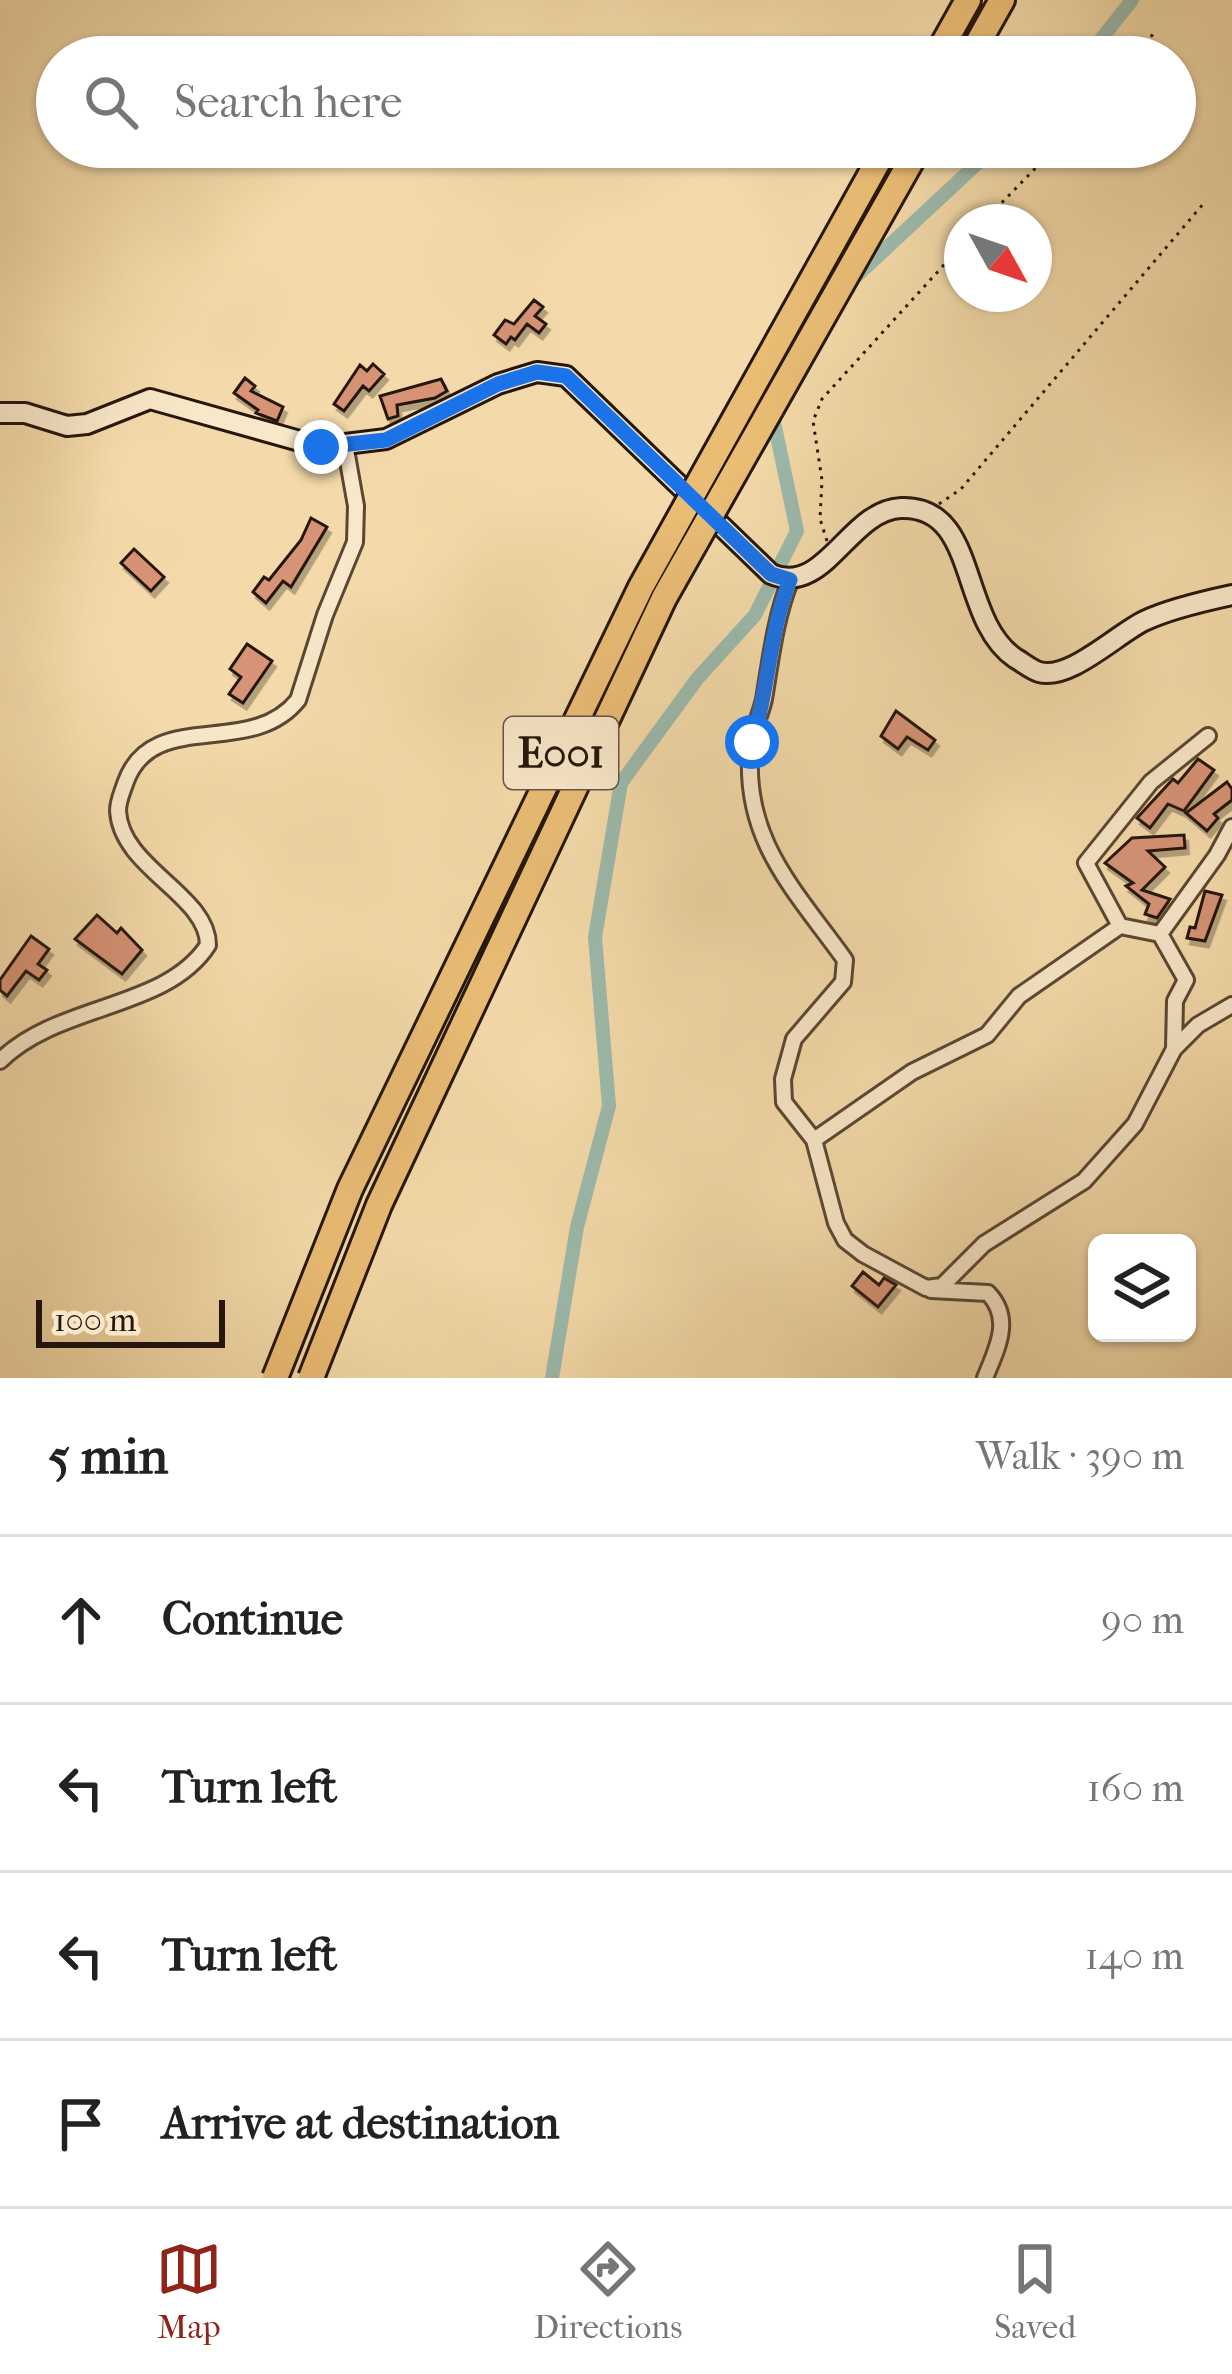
<!DOCTYPE html>
<meta charset="utf-8">
<style>
body{margin:0;font-family:"IM FELL French Canon",serif;background:#f2f2f2;color:#222}
.controls{position:absolute;right:36px;bottom:36px;display:grid;overflow:hidden;border-radius:18px;box-shadow:0 3px 9px #0004}
.controls button{width:108px;height:108px;display:grid;place-items:center;padding:0;border:0;border-bottom:3px solid #e0e0e0;background:#fff;color:#222;font:60px sans-serif}
.compass{position:absolute;left:944px;top:204px;width:108px;height:108px;border-radius:50%;background:#fff;box-shadow:0 3px 9px #0004;rotate:130deg}
.scale{position:absolute;left:36px;bottom:30px;width:189px;box-sizing:border-box;padding-left:12px;border:6px solid #26160b;border-top:0;font-size:33px;line-height:42px;white-space:nowrap;color:#26160b;-webkit-text-stroke:9px #f8e7c8;paint-order:stroke}
.stop{position:absolute;width:36px;height:36px;margin:-27px;border:9px solid #1a73e8;border-radius:50%;background:#fff}
.stop.end{background:#1a73e8;border-color:#fff;box-shadow:0 3px 12px #0008}
.list{margin:0;padding:0;list-style:none}
h2{display:flex;justify-content:space-between;align-items:center;height:156px;margin:0;padding:0 48px;font-size:51px}
h2 small{font-size:39px;font-weight:400;color:#767676}
.list li{display:grid;grid-template-columns:78px 1fr auto;gap:36px;align-items:center;box-sizing:border-box;height:168px;padding:0 48px;border-top:3px solid #e0e0e0}
.list b{display:block;font-size:45px;white-space:nowrap}
.list em{font-size:39px;font-style:normal;color:#767676}
.icon{flex:none;width:66px;height:66px;fill:none;stroke:currentColor;stroke-width:2;stroke-linecap:round;stroke-linejoin:round}
.map{position:relative;flex:none;width:1232px;height:1378px;overflow:hidden}
.search{position:absolute;background:#fff;box-shadow:0 3px 9px #0004;left:36px;right:36px;top:36px;height:132px;display:flex;align-items:center;gap:30px;box-sizing:border-box;padding:0 42px;border-radius:66px;color:#767676;font-size:45px}
.sheet{height:828px;background:#fff}
nav{display:flex;justify-content:space-around;align-items:center;box-sizing:border-box;height:168px;border-top:3px solid #e0e0e0;background:#fff;font-size:33px;color:#767676}
nav a{display:grid;justify-items:center;gap:6px}
nav .on{color:#8f2418}
.map>svg:first-child{display:block}
.lines{fill:none;stroke-linecap:round;stroke-linejoin:round}
.canal{stroke:#9cbaac;stroke-width:14}
.building{fill:#d69376;stroke:#26160b;stroke-width:3;filter:url(#shadow)}
.street-casing{stroke:#5a4733;stroke-width:20}
.secondary-casing{stroke:#26160b;stroke-width:24}
.highway-casing{stroke:#26160b;stroke-width:30}
.path{stroke:#26160b;stroke-width:3;stroke-dasharray:3 6;stroke-linecap:butt}
.street{stroke:#f8e7c8;stroke-width:14}
.secondary{stroke:#f8e7c8;stroke-width:18}
.highway{stroke:#eabd75;stroke-width:24}
.highway-bridge-casing{stroke:#26160b;stroke-width:30;stroke-linecap:butt}
.highway-bridge{stroke:#eabd75;stroke-width:24}
.route{stroke:#1a73e8;stroke-width:15}
.labels{text-anchor:middle;dominant-baseline:central;stroke-width:10;stroke-linejoin:round;paint-order:stroke}
.shield{fill:#f8e7c8;stroke:#655544;stroke-width:3}
.shield-label{font-size:42px;font-weight:bold;fill:#26160b}
</style>
<div class="map">
<svg width="1232" height="1378" viewBox="0 0 1232 1378">
<defs>
<filter id="shadow"><feDropShadow dx="3.5" dy="6" stdDeviation="0" flood-color="#0004"/></filter>
</defs>
<rect width="100%" height="100%" fill="#f4daaa"/>
<filter id="stains"><feTurbulence type="fractalNoise" baseFrequency=".00167" numOctaves="4"/><feColorMatrix values="0 0 0 0 .2 0 0 0 0 .09 0 0 0 0 .02 0 0 0 .5 -.17"/></filter>
<radialGradient id="worn" r=".72"><stop offset=".6" stop-color="#630" stop-opacity="0"/><stop offset="1" stop-color="#630" stop-opacity=".3"/></radialGradient>
<g class="lines">
<!-- canal -->
<path class="canal" d="M1087 57 1132 0
M850 282 995 147
M552 1378 577 1227 609 1106 595 937 621 783 697 679 755 615 797 531 774 422 776 414"/>
</g>
<!-- building -->
<path class="building" d="M534 300 543 307 535 316 546 324 539 333 527 324 515 340 511 337 506 344 494 335 505 320 514 324Z
M373 364 384 374 369 391 363 386 344 411 334 404 360 365 367 371Z
M245 378 255 386 251 391 283 407 277 421 256 413 258 410 234 393Z
M441 379 447 391 435 398 397 405 398 416 388 419 380 396Z
M311 518 327 527 291 587 283 581 266 603 253 592 264 577 269 580 301 540Z
M134 549 164 577 151 591 121 563Z
M247 644 272 661 243 703 229 694 241 677 230 669Z
M896 711 935 740 928 750 907 737 898 749 881 736Z
M1198 759 1214 770 1184 811 1168 804 1150 828 1137 818 1173 779 1178 783Z
M1227 782 1232 789V800L1214 814 1218 818 1207 831 1186 813Z
M1184 835 1185 848 1148 851 1165 867 1142 890 1170 899 1157 918 1145 914 1149 904 1126 886 1133 883 1105 863 1132 838Z
M1205 891 1222 895 1205 941 1187 938 1190 927 1195 928Z
M97 915 117 933 121 928 142 950 122 974 75 939Z
M31 936 49 949 38 964 47 970 39 980 26 971 7 996 0 990V980Z
M863 1272 879 1285 884 1278 896 1285 878 1307 852 1286Z"/>
<g class="lines">
<defs>
<path id="street" d="M790 581C775 619 771 658 764 699 761 714 753 729 751 744 741 838 794 889 845 960L843 982 794 1039 783 1079 784 1102 814 1140 836 1223 845 1240 863 1254 926 1288 942 1286 984 1244 1084 1181 1135 1124 1174 1049 1175 1001 1186 980 1160 934 1120 926 1019 996 987 1035 912 1072 814 1140
M1120 926 1086 863 1151 782 1208 736
M1160 934 1217 855 1232 827
M1174 1049 1198 1025 1232 1005
M0 1061C58 1003 166 1010 208 945 208 895 121 868 118 811 118 801 122 793 125 784 151 706 250 760 298 700L325 615 355 542 356 506 345 444
M931 1290 988 1293C1013 1319 997 1348 985 1378"/>
<path id="secondary" d="M0 413H25L67 426 87 424 150 399 321 447 386 439 498 384 537 372 566 376 771 574C825 597 849 510 901 508 979 505 958 619 1015 658 1022 662 1032 670 1039 672 1069 681 1117 634 1144 621 1169 609 1204 601 1232 595"/>
<path id="highway" d="M936 57 968 0
M970 57 1002 0"/>
</defs>
<!-- street casing -->
<use href="#street" class="street-casing"/>
<!-- secondary casing -->
<use href="#secondary" class="secondary-casing"/>
<!-- highway casing -->
<use href="#highway" class="highway-casing"/>
<!-- path -->
<path class="path" d="M1133 57 1154 33
M983 222 1056 147
M939 504 961 489 1204 203
M827 541 820 519 822 480 813 421 822 399 962 245"/>
<!-- street -->
<use href="#street" class="street"/>
<!-- secondary -->
<use href="#secondary" class="secondary"/>
<!-- highway -->
<use href="#highway" class="highway"/>
<defs>
<path id="highway-bridge" d="M275 1378 350 1189 641 587 886 147
M311 1378 379 1205 664 598 919 147"/>
</defs>
<!-- highway-bridge casing -->
<use href="#highway-bridge" class="highway-bridge-casing"/>
<!-- highway-bridge -->
<use href="#highway-bridge" class="highway-bridge"/>
</g>
<g class="lines">
<!-- route -->
<path class="route" d="M321 447 386 440 498 384 537 372 566 376 771 574 790 580C769 632 769 689 752 742"/>
</g>
<g class="labels">
<!-- shield labels -->
<rect class="shield" x="504" y="717" width="114" height="72" rx="9"/>
<g class="shield-label">
<text x="561" y="753">E001</text>
</g>
</g>
<rect width="100%" height="100%" filter="url(#stains)"/>
<rect width="100%" height="100%" fill="url(#worn)"/>
</svg>
<div class="controls">
<button><svg class="icon" aria-label="layers" viewBox="0 0 24 24"><path d="M12 4l9 5-9 5-9-5zM3 14l9 5 9-5"/></svg></button>
</div>
<svg class="compass" viewBox="-18 -18 36 36"><path d="M0-13l5 13h-10z" fill="#e53935"/><path d="M0 13l5-13h-10z" fill="#767676"/></svg>
<div class="scale">100 m</div>
<div class="stop" style="left:752px;top:742px"></div>
<div class="stop end" style="left:321px;top:447px"></div>
<div class="search"><svg class="icon" aria-label="search" viewBox="0 0 24 24"><circle cx="10" cy="10" r="6"/><path d="M15 15l6 6"/></svg>Search here</div>
</div>
<section class="sheet">
<h2>5 min<small>Walk · 390 m</small></h2>
<ul class="list">
<li><svg class="icon" aria-label="ahead" viewBox="0 0 24 24"><path d="M12 20V5M6 11l6-6 6 6"/></svg><div><b>Continue</b></div><em>90 m</em></li>
<li><svg class="icon" aria-label="left" viewBox="0 0 24 24"><path d="M17 20v-9H6M10 6l-5 5 5 5"/></svg><div><b>Turn left</b></div><em>160 m</em></li>
<li><svg class="icon" aria-label="left" viewBox="0 0 24 24"><path d="M17 20v-9H6M10 6l-5 5 5 5"/></svg><div><b>Turn left</b></div><em>140 m</em></li>
<li><svg class="icon" aria-label="arrive" viewBox="0 0 24 24"><path d="M6 21V4h12l-3 4 3 4H6"/></svg><div><b>Arrive at destination</b></div></li>
</ul>
</section>
<nav>
<a class="on"><svg class="icon" aria-label="map" viewBox="0 0 24 24"><path d="M3 6l6-2 6 2 6-2v14l-6 2-6-2-6 2zM9 4v14M15 6v14"/></svg>Map</a>
<a><svg class="icon" aria-label="directions" viewBox="0 0 24 24"><path d="M12 3l9 9-9 9-9-9zM9 14v-3h6M13 9l2 2-2 2"/></svg>Directions</a>
<a><svg class="icon" aria-label="saved" viewBox="0 0 24 24"><path d="M7 4h10v16l-5-4-5 4z"/></svg>Saved</a>
</nav>
